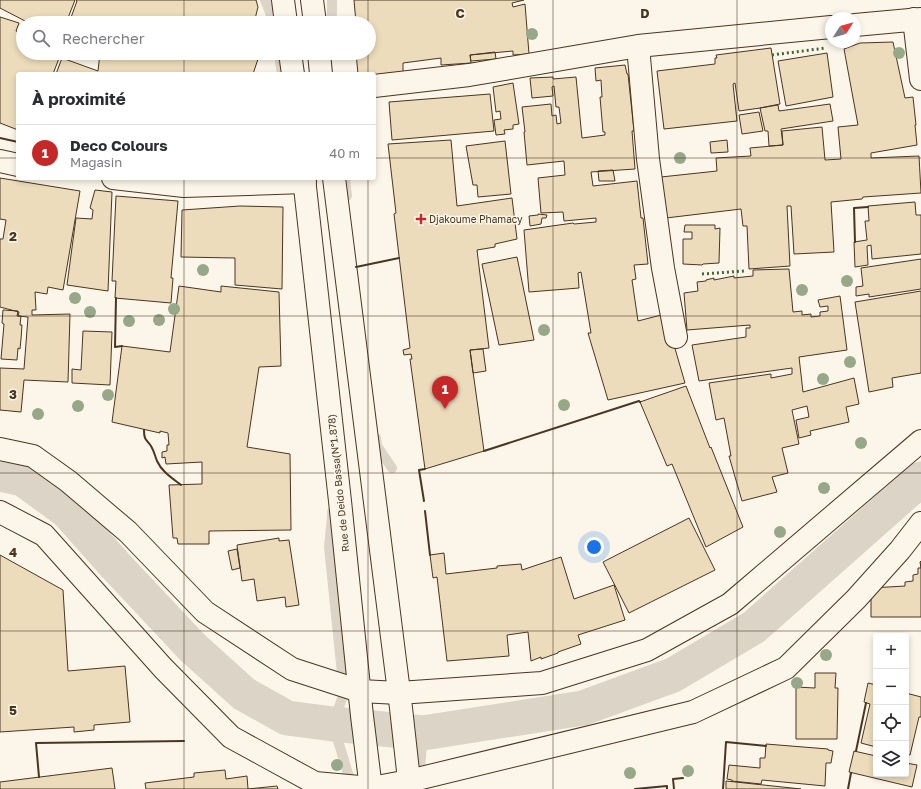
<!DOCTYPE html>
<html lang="fr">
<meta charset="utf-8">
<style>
body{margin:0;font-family:"Golos Text",sans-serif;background:#f7f7f7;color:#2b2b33}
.controls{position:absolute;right:12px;bottom:12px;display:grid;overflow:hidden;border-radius:4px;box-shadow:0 2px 6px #0003}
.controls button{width:36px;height:36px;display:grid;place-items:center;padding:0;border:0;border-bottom:1px solid #e1e1e2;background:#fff;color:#2b2b33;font:20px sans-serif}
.compass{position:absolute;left:825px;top:12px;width:36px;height:36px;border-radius:50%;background:#fff;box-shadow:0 2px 6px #0003;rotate:54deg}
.you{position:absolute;left:594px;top:547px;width:14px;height:14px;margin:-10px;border:3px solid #fff;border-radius:50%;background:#1a73e8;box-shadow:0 0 0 6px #1a73e833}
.badge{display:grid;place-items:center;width:26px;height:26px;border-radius:50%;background:#c62828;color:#fff;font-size:13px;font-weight:700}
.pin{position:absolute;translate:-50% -33px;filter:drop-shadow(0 1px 2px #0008)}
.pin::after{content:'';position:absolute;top:21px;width:14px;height:12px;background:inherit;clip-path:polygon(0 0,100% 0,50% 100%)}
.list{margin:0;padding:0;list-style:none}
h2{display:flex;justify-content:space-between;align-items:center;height:52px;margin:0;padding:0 16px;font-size:17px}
h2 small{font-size:13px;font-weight:400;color:#7c7c81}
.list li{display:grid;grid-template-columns:26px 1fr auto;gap:12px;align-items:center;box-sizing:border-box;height:56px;padding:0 16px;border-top:1px solid #e1e1e2}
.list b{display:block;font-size:15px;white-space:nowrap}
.list p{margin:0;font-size:13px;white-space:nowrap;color:#7c7c81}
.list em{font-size:13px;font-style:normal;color:#7c7c81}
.icon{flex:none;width:22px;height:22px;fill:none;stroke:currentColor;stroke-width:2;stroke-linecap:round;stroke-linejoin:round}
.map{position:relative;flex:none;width:921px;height:789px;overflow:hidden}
.search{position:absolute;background:#fff;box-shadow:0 2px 6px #0003;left:16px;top:16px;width:360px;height:44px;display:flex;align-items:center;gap:10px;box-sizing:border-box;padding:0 14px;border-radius:22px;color:#7c7c81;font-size:15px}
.panel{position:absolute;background:#fff;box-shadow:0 2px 6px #0003;left:16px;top:72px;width:360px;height:108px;border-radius:4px}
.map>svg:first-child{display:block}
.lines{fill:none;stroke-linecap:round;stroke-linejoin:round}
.stream{stroke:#dcd4c6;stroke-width:10}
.canal{stroke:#dcd4c6;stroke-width:35}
.building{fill:#ecdcbc;stroke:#4a3520}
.minor-casing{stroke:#4a3520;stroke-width:24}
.secondary-casing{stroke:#4a3520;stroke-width:24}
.minor{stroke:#fbf6e9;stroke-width:22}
.secondary{stroke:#fbf6e9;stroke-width:22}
.hedge{stroke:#436837;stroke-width:3;stroke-dasharray:2 3;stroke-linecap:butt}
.wall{stroke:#4a3520;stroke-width:2}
.tree{fill:#96a887}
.grid{fill:none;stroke:#4a3520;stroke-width:1;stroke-opacity:0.55}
.poi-dot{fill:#c62828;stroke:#fbf6e9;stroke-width:1.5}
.labels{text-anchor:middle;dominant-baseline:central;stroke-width:3;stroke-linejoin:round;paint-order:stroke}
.poi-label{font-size:10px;fill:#4a3520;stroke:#fbf6e9;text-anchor:start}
.street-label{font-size:10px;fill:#4a3520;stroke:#fbf6e9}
.grid-label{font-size:13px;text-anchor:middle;font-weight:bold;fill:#4a3520;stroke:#fbf6e9;stroke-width:3;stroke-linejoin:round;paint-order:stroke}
</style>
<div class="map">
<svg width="921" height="789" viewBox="0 0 921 789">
<rect width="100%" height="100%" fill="#fbf6e9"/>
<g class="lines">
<!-- stream -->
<path class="stream" d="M265 0 273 20
M331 23 332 13V0
M280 61 282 74
M345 178 347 196
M376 438 377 446 392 468
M332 512V517L329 547 344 693 333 724 352 787
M419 779 423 733"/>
<!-- canal -->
<path class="canal" d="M0 474 23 479 67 511 116 566 192 647 244 694 287 718 333 724 423 733 583 708 673 675 754 627 921 479"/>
</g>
<!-- building -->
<path class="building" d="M0 0H75L66 23H55L46 20 45 23H27V22L0 8Z
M76 0H256L258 7 254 23H69L77 1Z
M354 0H524L512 3 513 7 525 4 529 54 513 55V51L470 55 471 63 441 65V58L403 63V77L374 80V74H358L356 53H369V23H356Z
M0 17 19 23 16 31 23 34V53H61L53 74H18V130L0 123Z
M893 42 905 98 913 97 916 125H915L917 145 871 153V158L919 156 921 193 863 197 862 199 831 202 834 252 794 254 791 206H787L790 266 749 269 747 226H743L741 209 666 218 661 177 717 171 716 158 751 156 750 148 783 145 782 131 822 127 825 160 841 159 838 127 858 125 844 49 860 43Z
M771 48 780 104 760 108 739 111 735 83 733 84 737 121 664 129 657 71 715 64V58H717L716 55Z
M495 52 496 59 471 61 470 55Z
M100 53H260L253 74H56L62 58 98 71Z
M827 53 833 97 786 106 778 61Z
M625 65 627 74H628L634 131H632L635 169 591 172 593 186 637 181 641 218H643L648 264 634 265 636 279 632 280 638 321 665 314 685 383 608 400 588 333H591L581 272 578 273 579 288 529 292 524 230 573 223 574 224 596 222V218L564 221 563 212 541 213 538 178 565 175 564 161 527 165 524 132H525L522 107 551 104 552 116 556 115 557 124 561 123 559 107H556L554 86 552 87 553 96 532 98 530 78 553 77V79L576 77 582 138 605 135V132H603L600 97H602L601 80 596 81 595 68Z
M513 83 519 124 513 125V129L504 130 505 134 496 135 494 120 501 119 500 111 496 112 493 87Z
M490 94 494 131 392 140 389 102Z
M830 104 833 121 781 129 783 145 769 146 768 131H765L760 108 778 105 779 111Z
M759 112 763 131 742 134 739 115Z
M451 140 457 206 512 198 517 239 495 244V247L477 250 489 348 470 350 484 451 425 469 410 359H412L411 354 404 355 403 350 410 348 394 214 396 213 388 144Z
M727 140 728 152 711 153 710 142Z
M505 141 511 194 478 197 477 185H473L466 146Z
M613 170 615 181H599L598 171Z
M0 178 80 191 63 290 48 287 47 294 35 292 36 310H32V315L70 314 68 382 24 380 21 412 0 410V368L24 369 28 317 18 316 19 312 0 307V239H3L6 220 0 219Z
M95 190 112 192 108 291 67 285 76 218 92 219 93 210 90 208Z
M116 196 178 201 171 278H173L171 303 115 298 116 281H112Z
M915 202 916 215H921V254L872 259 871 245 867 246 868 265 855 267 854 242 867 240 865 221H869L868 206Z
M240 206 283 207 282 289 235 285V258L181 257 182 210Z
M538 214 547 215 546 218H542L541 224 530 226 529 216 538 215Z
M685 225H715V229L720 228 719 263 703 264 702 265 683 264V239H692V232H684Z
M517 257 534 340 499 345 482 264Z
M921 259V289L869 297V294L856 296V287L863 286 861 268Z
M789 269 793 312 802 311V315L811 314V317L820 316V312L828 311V306L820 307 818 300 840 296 847 350 799 357 803 392 854 378 859 404 846 407 849 422 810 431 811 435 799 438 796 420 809 417 807 406 792 410 799 444 782 448 788 473 772 477 777 492 742 501 729 456H731L724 418 716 420 709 383 771 374V378L792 374V368L699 381 692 345 746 337V328H750V325L687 330 684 293 698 291 697 282 706 281V280L714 278V280L734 276V278L753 276V270Z
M179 286 221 292V286L279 292 281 366 259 367 247 447 290 454 291 530 209 531V544H178L177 538H173L169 485 202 484V462L166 464 165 457 162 458V452L167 451V445H169L168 433 160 431V433L112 422 122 346 170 352Z
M921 291V373L892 378 893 387 869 392 855 302Z
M3 310 18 311 17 316H21L20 325H22L21 339 20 349 18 348 17 360 1 359 4 324 2 323Z
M83 331 112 332 110 385 72 383V369L81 370Z
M483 349 486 371 473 373 470 350Z
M686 386 710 448 711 447 743 527 706 547 672 464 667 466 640 402Z
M689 518 715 570 629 613 603 562Z
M279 538V541L289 540 299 605 286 607 285 597 257 601 254 579 242 581 237 545Z
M237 549 240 568 232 570 228 551Z
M444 553 446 574 497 568V566L521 564 522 570 561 557 574 599 614 585 625 620 578 635 581 644 558 652V653L541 659V657L531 661 528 632 507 635 509 656 447 661 437 577 433 578 430 555Z
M0 555 63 590 68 671 125 666 130 722 94 725V730L74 732V727L0 732Z
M921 561V617H871V588L905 586V582L913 581V575L918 574V568H921L920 562Z
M815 673H836L835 688H838L837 739H796V687L815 688Z
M868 683 876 685V747L861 743 870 704 864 702Z
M906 693 921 697V717H919L910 755 906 754Z
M766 744 828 749V750L833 751 831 763H826L825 786 762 780 761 784 732 781V780L727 779 729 765 760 768V758H765Z
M854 751 876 756V774H906V763L917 765 912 787 849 772Z
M112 768 115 789H0V782Z
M225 770 226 779 247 776 248 789 277 786 278 789H146L145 783 194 777V773Z
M726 781 801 789H726Z"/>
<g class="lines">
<defs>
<path id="minor" d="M914 19 921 79
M855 25 921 19
M638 46 648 159 663 268 676 337
M374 86 469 75 638 46 831 27
M0 161 18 165
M113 178 184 186 305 182
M0 449 33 456 68 481 128 532 205 612 292 669 360 691 399 693 542 683 647 650 730 604 921 441
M0 512 44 535 163 668 231 737 315 783 371 788 409 781 693 712 786 668 856 599 900 550 921 523"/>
<path id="secondary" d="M283 0 286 23
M312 0 315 23
M290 53 293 74
M319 53 321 74
M304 178 340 501 362 716 371 789
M334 178 401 708 410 789"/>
</defs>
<!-- minor casing -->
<use href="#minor" class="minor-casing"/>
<!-- secondary casing -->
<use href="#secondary" class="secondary-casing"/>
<!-- minor -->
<use href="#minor" class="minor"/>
<!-- secondary -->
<use href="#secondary" class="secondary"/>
<!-- hedge -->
<path class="hedge" d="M772 55 826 48
M702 274 744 271"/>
<!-- wall -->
<path class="wall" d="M0 138 18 142
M855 242 854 208 868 207
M356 267 399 258
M116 298 115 347 122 346
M144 430C144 440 146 439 151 446 154 451 155 456 157 461 162 472 172 478 181 485
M484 451 639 401 640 402
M424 501 419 470 425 469
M425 511 430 555
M856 751 866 703
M39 777 36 743 184 741
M635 789 667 786V789
M674 789 673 779 683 778
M723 789 726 742 766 746
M848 789 851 773"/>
</g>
<!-- trees -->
<g class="tree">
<circle cx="532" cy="34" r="6"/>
<circle cx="899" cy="53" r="6"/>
<circle cx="680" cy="158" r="6"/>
<circle cx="203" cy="270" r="6"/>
<circle cx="847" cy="281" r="6"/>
<circle cx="802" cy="290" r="6"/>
<circle cx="75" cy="298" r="6"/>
<circle cx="174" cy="309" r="6"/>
<circle cx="90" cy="312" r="6"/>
<circle cx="159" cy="320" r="6"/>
<circle cx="129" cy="321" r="6"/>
<circle cx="544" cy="330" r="6"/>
<circle cx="850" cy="362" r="6"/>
<circle cx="823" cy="379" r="6"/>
<circle cx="108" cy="395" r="6"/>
<circle cx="564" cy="405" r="6"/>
<circle cx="78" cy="406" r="6"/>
<circle cx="38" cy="414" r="6"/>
<circle cx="861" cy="443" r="6"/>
<circle cx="824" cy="488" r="6"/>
<circle cx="780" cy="532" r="6"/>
<circle cx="826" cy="655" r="6"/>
<circle cx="797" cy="683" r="6"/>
<circle cx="337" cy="765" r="6"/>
<circle cx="688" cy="771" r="6"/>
<circle cx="630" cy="773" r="6"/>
</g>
<!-- grid -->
<path class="grid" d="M184 0V23M368 0V23M553 0V789M737 0V789M184 53V74M368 53V74M0 158H18M374 158H921M184 178V789M368 178V789M0 316H921M0 473H921M0 631H921"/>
<!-- markers -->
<path class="poi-dot" d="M419 213h4v4h4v4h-4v4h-4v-4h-4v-4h4z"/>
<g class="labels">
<!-- poi labels -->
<g class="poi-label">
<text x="429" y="219">Djakoume Phamacy</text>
</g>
<!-- street labels -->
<g class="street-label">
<text transform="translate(338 483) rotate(-96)">Rue de Deido Bassa(N°1.878)</text>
</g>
</g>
<g class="grid-label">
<text x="460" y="18">C</text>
<text x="645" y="18">D</text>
<text x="13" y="241">2</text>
<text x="13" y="399">3</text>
<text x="13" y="557">4</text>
<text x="13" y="715">5</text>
</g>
</svg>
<div class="controls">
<button>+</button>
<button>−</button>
<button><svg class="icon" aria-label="locate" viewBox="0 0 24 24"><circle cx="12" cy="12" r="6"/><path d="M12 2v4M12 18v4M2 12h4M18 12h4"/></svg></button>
<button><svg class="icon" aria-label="layers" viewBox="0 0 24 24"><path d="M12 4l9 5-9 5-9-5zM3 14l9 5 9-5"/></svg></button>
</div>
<svg class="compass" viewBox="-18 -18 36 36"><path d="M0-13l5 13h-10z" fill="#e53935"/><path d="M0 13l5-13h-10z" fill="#7c7c81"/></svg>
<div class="you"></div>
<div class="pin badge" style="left:445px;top:409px">1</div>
<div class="search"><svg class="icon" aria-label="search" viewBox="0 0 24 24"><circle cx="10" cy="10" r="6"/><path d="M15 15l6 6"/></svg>Rechercher</div>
<section class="panel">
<h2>À proximité<small></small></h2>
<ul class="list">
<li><span class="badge">1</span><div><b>Deco Colours</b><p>Magasin</p></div><em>40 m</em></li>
</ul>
</section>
</div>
